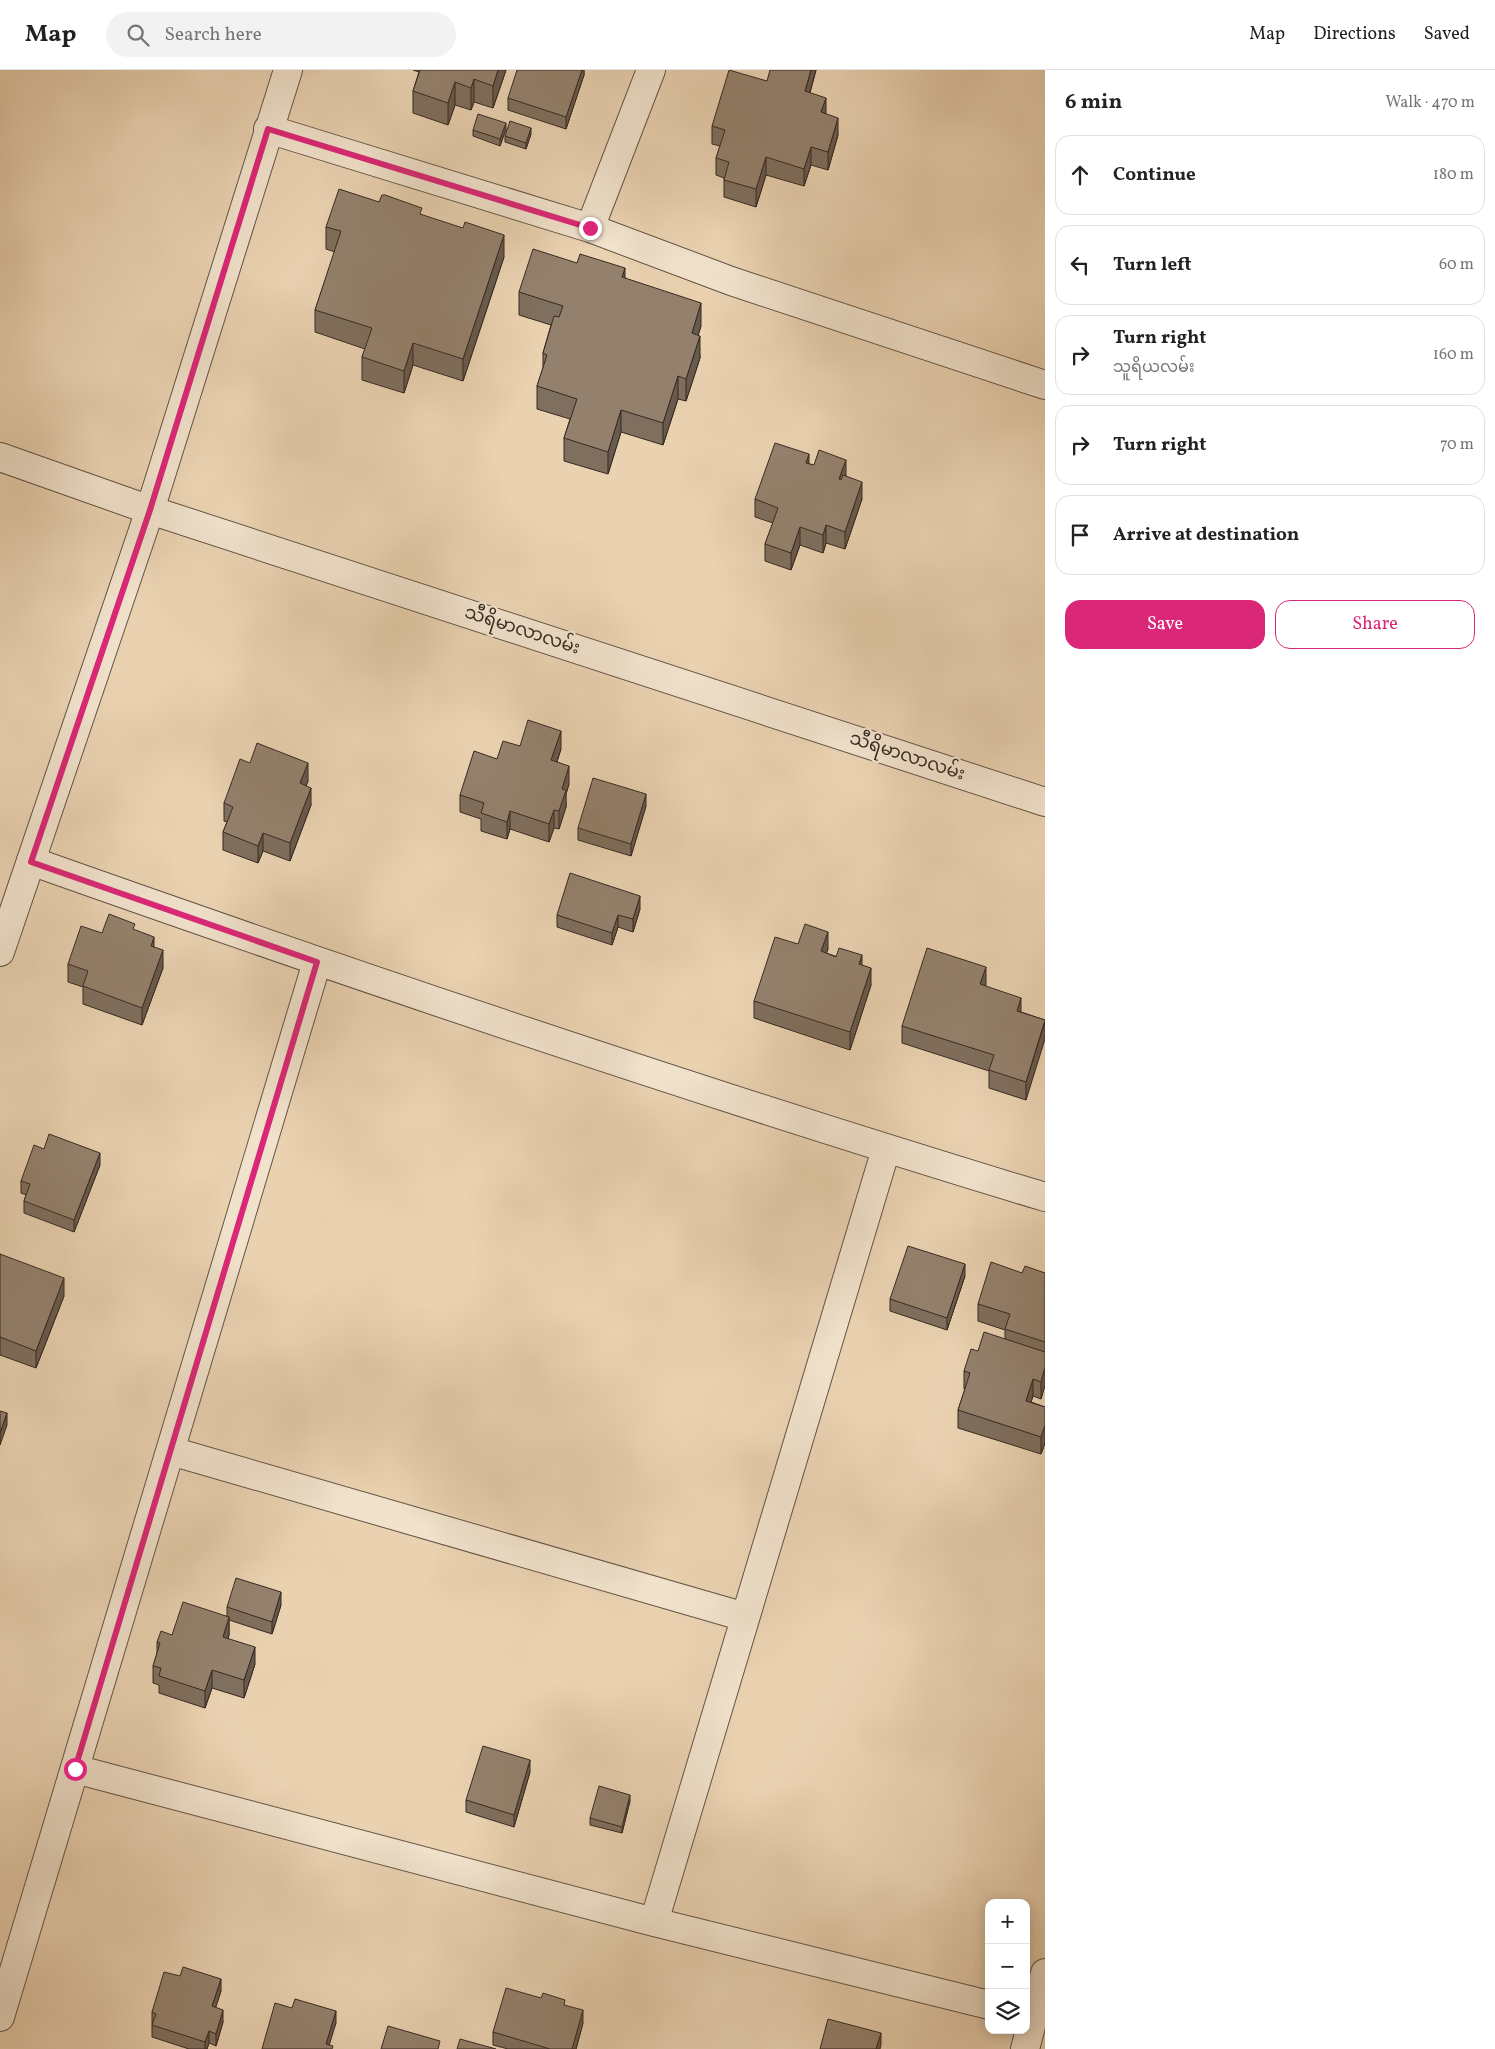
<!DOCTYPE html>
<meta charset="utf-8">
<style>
body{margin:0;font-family:Vollkorn,"Noto Sans Myanmar",serif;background:#f2f2f2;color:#222}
.controls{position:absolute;right:15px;bottom:15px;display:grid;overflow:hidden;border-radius:10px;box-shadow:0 2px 12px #0003}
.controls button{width:45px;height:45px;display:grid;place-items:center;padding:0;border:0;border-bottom:1px solid #e0e0e0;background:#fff;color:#222;font:25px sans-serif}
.stop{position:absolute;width:15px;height:15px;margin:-11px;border:4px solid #db2777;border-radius:50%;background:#fff}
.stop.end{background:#db2777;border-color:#fff;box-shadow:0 1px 5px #0008}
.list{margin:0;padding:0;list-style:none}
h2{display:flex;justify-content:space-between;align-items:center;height:65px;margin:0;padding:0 20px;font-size:21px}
h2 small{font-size:16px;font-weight:400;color:#767676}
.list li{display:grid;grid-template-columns:32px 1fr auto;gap:15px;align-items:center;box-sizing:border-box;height:80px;margin:0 10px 10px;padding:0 10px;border:1px solid #e0e0e0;border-radius:15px}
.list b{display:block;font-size:19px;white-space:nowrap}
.list p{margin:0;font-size:16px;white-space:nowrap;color:#767676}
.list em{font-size:16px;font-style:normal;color:#767676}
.actions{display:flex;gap:10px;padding:15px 20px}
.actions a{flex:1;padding:11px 0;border:1px solid #db2777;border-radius:15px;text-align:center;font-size:18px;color:#db2777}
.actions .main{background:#db2777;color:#fff}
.icon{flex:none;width:28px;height:28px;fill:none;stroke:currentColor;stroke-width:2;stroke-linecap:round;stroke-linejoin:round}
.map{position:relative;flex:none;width:1045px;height:1979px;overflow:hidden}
header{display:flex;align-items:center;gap:30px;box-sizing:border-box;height:70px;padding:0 25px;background:#fff;border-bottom:1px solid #e0e0e0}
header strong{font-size:24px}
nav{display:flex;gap:28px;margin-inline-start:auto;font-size:18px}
.search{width:350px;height:45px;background:#f2f2f2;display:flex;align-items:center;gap:12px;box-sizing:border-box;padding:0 18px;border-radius:28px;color:#767676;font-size:19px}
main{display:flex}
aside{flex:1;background:#fff}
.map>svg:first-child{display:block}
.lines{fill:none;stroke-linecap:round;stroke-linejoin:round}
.minor-casing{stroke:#635346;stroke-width:30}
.tertiary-casing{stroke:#635346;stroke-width:30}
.minor{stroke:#f1e2cc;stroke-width:28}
.tertiary{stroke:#f1e2cc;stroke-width:28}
.wall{fill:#7f6f5e;stroke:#362923}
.shaded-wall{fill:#685a4c;stroke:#362923}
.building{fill:#94816d;stroke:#362923}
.route{stroke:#db2777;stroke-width:6}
.labels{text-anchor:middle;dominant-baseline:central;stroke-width:4.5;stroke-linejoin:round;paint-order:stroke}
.street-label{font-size:18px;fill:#362923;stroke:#f1e2cc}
</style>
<header>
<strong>Map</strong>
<div class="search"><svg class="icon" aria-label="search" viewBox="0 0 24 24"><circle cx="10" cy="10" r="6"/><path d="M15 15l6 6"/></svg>Search here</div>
<nav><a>Map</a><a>Directions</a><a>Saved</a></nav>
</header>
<main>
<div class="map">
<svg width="1045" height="1979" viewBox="0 0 1045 1979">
<rect width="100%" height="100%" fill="#ead2b1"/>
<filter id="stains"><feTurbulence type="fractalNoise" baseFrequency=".004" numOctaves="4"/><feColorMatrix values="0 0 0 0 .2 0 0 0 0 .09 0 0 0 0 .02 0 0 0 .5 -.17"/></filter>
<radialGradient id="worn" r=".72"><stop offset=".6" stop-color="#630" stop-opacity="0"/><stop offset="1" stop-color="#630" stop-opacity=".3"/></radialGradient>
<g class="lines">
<defs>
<path id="minor" d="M268 59 590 158 731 211 1045 315
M590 158 651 0
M0 387 150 440 1045 732
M31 791C367 910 704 1024 1045 1127
M171 1381 745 1547
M75 1699 654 1852 989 1935
M654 1852 886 1079
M0 1947 317 892"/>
<path id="tertiary" d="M0 882 150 440 288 0
M1025 1979 1045 1903"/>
</defs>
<!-- minor casing -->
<use href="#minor" class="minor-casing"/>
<!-- tertiary casing -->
<use href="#tertiary" class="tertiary-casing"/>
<!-- minor -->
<use href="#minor" class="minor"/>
<!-- tertiary -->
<use href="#tertiary" class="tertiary"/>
</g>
<!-- wall -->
<path class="wall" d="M413 0H506L493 38 474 32 471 40 455 35 448 55 413 43V21L419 2Z
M584 0V5L566 59 508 40V28Z
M816 0 810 23 826 44 838 65 828 100 811 95 804 116 766 105 756 137 724 127V108L716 105V88L720 76 712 74V56L767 11Z
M506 59 500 76 473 66V60Z
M531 64 526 79 505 72V66Z
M379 132 422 145 504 187 463 311 413 295 404 323 362 310V287L365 279 315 262V240L335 182 326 179V157Z
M577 193 625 208 701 256 698 265 700 288 686 331 678 329 663 375 621 362 608 404 564 391V368L570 349 537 339V316L543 298V283L551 255 519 245V222Z
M809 394 846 406 862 429 845 479 826 473 823 483 800 475 791 500 765 491V474L773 453 755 447V429Z
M520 676 561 679 557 692 569 714 566 724V737L559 759 554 758 549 772 510 759 507 769 481 761V749L460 742V725L497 689Z
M250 693 308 711 306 716 311 735 290 791 263 781 258 793 223 780V762L227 752 224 751V733Z
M646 736 631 786 578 770V758Z
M640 839 633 862 618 857 612 875 557 857V845Z
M135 860 154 877 163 898 142 955 83 934V917L68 912V894L102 863Z
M798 874 828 879 826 883 862 895 871 915 850 980 754 948V931Z
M986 915 985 916 1021 942 1045 950 1026 1030 989 1018V1001L902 973V956Z
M44 1079 100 1095 74 1162 24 1143V1131L26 1125 21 1123V1111Z
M0 1184 64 1226 36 1298 0 1285Z
M1022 1203H1045V1315L1041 1329 1033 1326 1031 1332 1045 1337V1373L1041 1384 958 1358V1340L965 1319H964V1301L978 1281 1005 1269V1260L978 1251V1234Z
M965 1206 947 1260 890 1241V1229Z
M281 1535 272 1564 229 1550V1565L228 1569 255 1594 244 1628 212 1618 205 1638 159 1623V1615L153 1613V1596L157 1583V1572L172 1565 227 1546V1537Z
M530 1702 514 1757 466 1742V1730Z
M630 1731 622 1763 590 1755V1748Z
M221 1921 215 1938 223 1952 216 1976 209 1973 207 1979H189L152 1967V1942Z
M565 1935 583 1953 576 1979H508L493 1975V1962Z"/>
<!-- shaded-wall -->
<path class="shaded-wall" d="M498 0H506L493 38V16Z
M582 0H584V5L566 59V47Z
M811 0H816L805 39V21Z
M474 9V32L471 40V18Z
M455 12V35L448 55V33Z
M826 28V45L821 42Z
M838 48V65L828 100V82Z
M506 53V59L500 76V69Z
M531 58V64L526 79V73Z
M811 77V95L804 116V99Z
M766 87V105L756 137V119Z
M504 165V187L463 311V289Z
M625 198V221L622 207Z
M701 233V256L692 286V263Z
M700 266V288L686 331V309Z
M413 273V295L404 323V301Z
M678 306V329L663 375V353Z
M621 340V362L608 404V382Z
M809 384V402L806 393Z
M846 390V407L839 427V409Z
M862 412V429L845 479V462Z
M826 455V473L823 483V465Z
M800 457V475L791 500V483Z
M561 661V679L551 708V690Z
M308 693V711L300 731V713Z
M569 696V714L566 724V737L559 759V741L562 719Z
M311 718V735L290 791V773Z
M646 724V736L631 786V774Z
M554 740V758L549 772V754Z
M510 741V759L507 769V752Z
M263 763V781L258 793V776Z
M640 826V839L633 862V849Z
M618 845V857L612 875V863Z
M828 862V879L821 899V881Z
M154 867V884L151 876Z
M163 880V898L142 955V938Z
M862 885V903L859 894Z
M986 897V915L980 932V914Z
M871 898V915L850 980V962Z
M1021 928V945L1017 941Z
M1045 952V969L1026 1030V1012Z
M100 1083V1095L74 1162V1150Z
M965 1194V1206L947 1260V1248Z
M64 1208V1226L36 1298V1281Z
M1045 1297V1315L1041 1329V1312Z
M1033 1309V1326L1026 1348V1331Z
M7 1343V1355L0 1375V1363Z
M1045 1355V1373L1041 1384V1367Z
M281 1522V1535L272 1564V1552Z
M229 1547V1565L223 1585V1567Z
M255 1577V1594L244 1628V1610Z
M212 1600V1618L205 1638V1621Z
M530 1690V1702L514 1757V1745Z
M630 1725V1731L622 1763V1757Z
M221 1909V1921L212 1949V1936Z
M223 1940V1952L216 1976V1964Z
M583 1940V1953L576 1979H572Z
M336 1941V1953L328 1979 326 1974Z
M209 1961V1973L207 1979H205V1972Z
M881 1963V1975L880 1979H876Z"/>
<!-- building -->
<path class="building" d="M420 0H498L493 16 474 9 471 18 455 12 448 33 413 21Z
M517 0H582L566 47 508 28Z
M729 0 767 11 770 0H811L805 21 826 28 821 42 838 48 828 82 811 77 804 99 766 87 756 119 724 110 729 92 716 88 725 60 712 56Z
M478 44 506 53 500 69 473 60Z
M510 51 531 58 526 73 505 66Z
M339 119 379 132 382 125H385L422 138 420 144 463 158 465 152 504 165 463 289 413 273 404 301 362 287 372 258 315 240 341 161 326 157Z
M533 179 577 193 580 184 625 198 622 207 701 233 692 263 700 266 686 309 678 306 663 353 621 340 608 382 564 368 577 329 537 316 547 285 543 283 554 246 559 247 563 236 519 222Z
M775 373 809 384 806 393 814 395 819 380 846 390 839 409 841 410 843 405 862 412 845 462 826 455 823 465 800 457 791 483 765 474 778 438 755 429Z
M528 650 561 661 551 690 569 696 562 719 566 720 559 741 554 740 549 754 510 741 507 752 481 743 484 733 460 725 474 681 497 689 503 671 520 676Z
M257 673 308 693 300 713 311 718 290 773 263 763 258 776 223 762 233 737 224 733 240 689 250 693Z
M593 708 646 724 631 774 578 758Z
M570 803 640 826 633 849 618 845 612 863 557 845Z
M109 844 135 854 133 859 154 867 151 876 163 880 142 938 83 916 88 901 68 894 81 856 102 863Z
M805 854 828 862 821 881 836 887 839 878 862 885 859 894 871 898 850 962 754 931 775 867 798 874Z
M927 878 986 897 980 914 1021 928 1017 941 1045 950 1026 1012 989 1000 994 985 902 956Z
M49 1064 100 1083 74 1150 24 1131 30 1114 21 1111 34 1075 44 1079Z
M908 1176 965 1194 947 1248 890 1229Z
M0 1184 64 1208 36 1281 0 1267Z
M991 1192 1022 1203 1025 1196 1045 1203V1272L1005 1259 1010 1244 978 1234Z
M984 1262 1045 1282V1297L1041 1312 1033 1309 1026 1331 1045 1337V1355L1041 1367 958 1340 970 1303 964 1301 971 1279 978 1281Z
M0 1341 7 1343 0 1363Z
M236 1508 281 1522 272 1552 227 1537Z
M183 1532 229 1547 223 1567 255 1577 244 1610 212 1600 205 1621 159 1606 161 1598 153 1596 160 1573 157 1572 161 1561 172 1565Z
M483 1676 530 1690 514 1745 466 1730Z
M599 1716 630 1725 622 1757 590 1748Z
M183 1897 221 1909 212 1936 223 1940 216 1964 209 1961 205 1972 152 1955 156 1944 152 1942 164 1902 180 1906Z
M506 1918 541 1928 543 1923 565 1930 564 1935 583 1940 572 1979H550L493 1962Z
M295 1929 336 1941 326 1974 333 1976 332 1979H262L275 1933 292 1938Z
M828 1949 881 1963 876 1979H820Z
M388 1956 440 1971 438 1979H381Z
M460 1969 496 1979H457Z"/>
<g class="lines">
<!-- route -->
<path class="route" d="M75 1699 317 892 31 792 150 440 268 59 590 158"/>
</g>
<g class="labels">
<!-- street labels -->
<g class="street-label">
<text transform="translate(522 561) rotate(18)">သီရိမာလာလမ်း</text>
<text transform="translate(907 687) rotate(18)">သီရိမာလာလမ်း</text>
</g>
</g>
<rect width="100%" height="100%" filter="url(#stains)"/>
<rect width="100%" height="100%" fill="url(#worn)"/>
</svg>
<div class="controls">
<button>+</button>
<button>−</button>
<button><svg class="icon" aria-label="layers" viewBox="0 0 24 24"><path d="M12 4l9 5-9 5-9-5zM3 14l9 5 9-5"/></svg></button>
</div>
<div class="stop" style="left:75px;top:1699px"></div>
<div class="stop end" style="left:590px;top:158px"></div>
</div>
<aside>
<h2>6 min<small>Walk · 470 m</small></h2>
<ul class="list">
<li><svg class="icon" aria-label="ahead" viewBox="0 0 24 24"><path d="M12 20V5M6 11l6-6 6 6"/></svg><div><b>Continue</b></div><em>180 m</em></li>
<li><svg class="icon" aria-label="left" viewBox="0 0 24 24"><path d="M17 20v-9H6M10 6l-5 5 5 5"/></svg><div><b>Turn left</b></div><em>60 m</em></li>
<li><svg class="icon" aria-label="right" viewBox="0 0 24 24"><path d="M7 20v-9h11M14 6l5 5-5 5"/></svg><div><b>Turn right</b><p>သူရိယလမ်း</p></div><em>160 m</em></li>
<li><svg class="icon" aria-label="right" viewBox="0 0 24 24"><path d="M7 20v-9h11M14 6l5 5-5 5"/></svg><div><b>Turn right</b></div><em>70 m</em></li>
<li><svg class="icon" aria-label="arrive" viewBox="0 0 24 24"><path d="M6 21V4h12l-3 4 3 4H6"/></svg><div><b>Arrive at destination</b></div></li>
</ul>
<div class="actions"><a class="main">Save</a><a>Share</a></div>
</aside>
</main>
